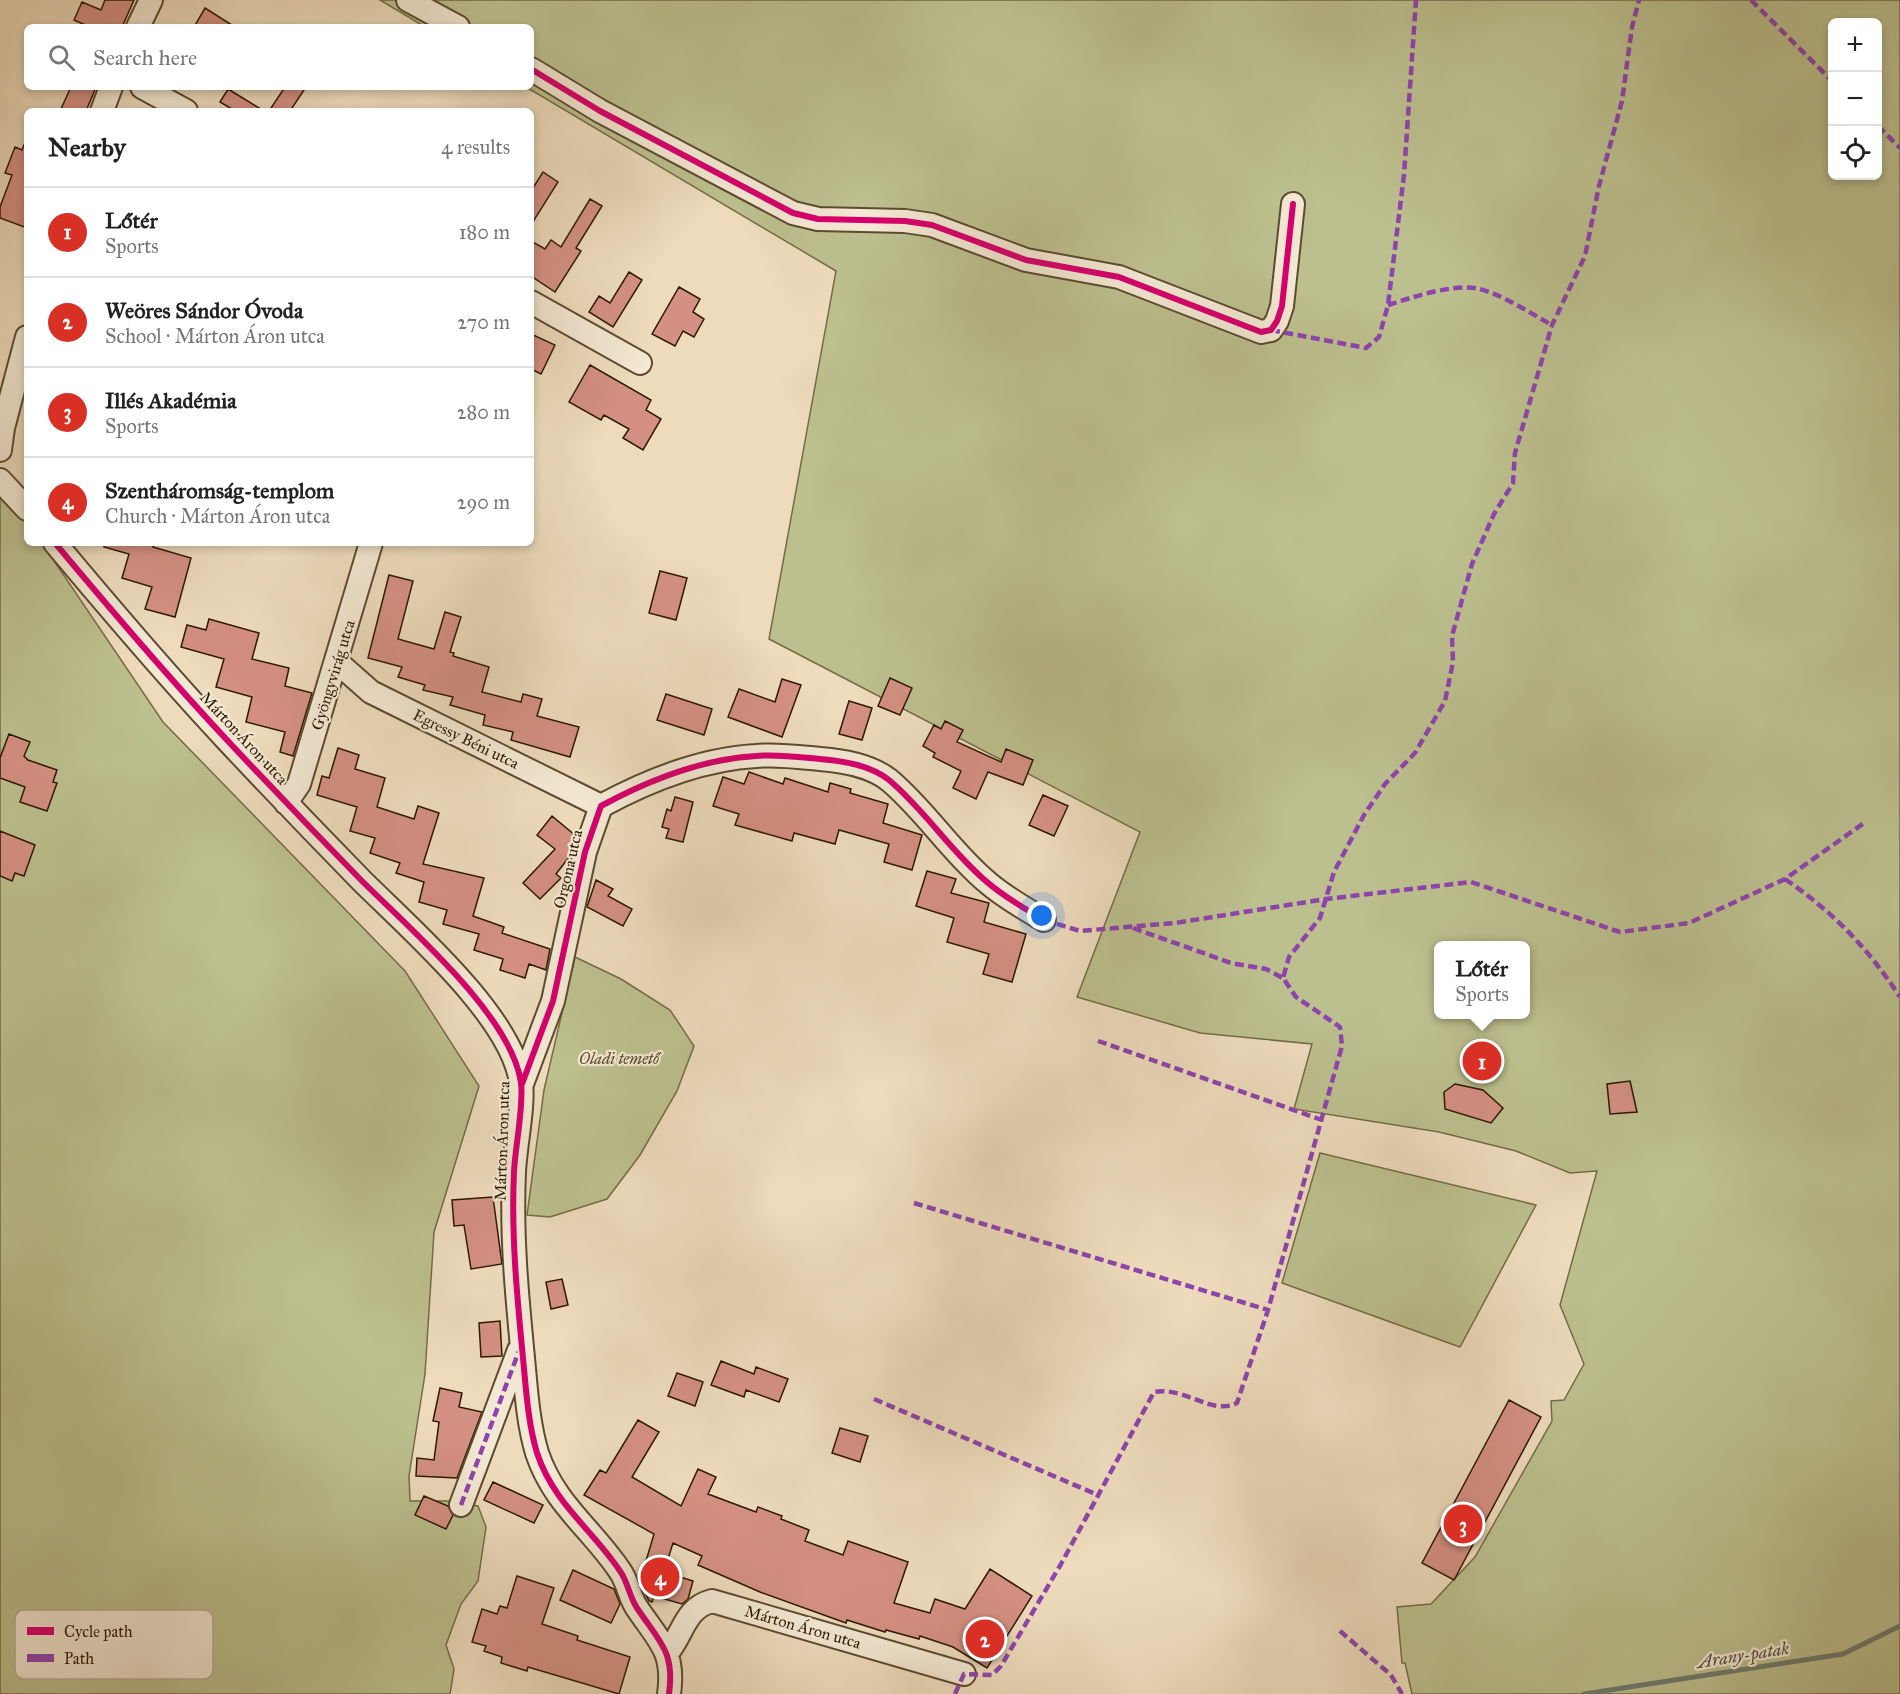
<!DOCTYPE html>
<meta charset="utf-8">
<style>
body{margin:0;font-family:"IM FELL Great Primer",serif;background:#f6f6f6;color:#222}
.controls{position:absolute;right:18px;top:18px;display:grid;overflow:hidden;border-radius:9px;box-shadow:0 3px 9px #0003}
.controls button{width:54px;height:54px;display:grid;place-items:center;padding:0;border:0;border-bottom:2px solid #e0e0e0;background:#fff;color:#222;font:30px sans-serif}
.you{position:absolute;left:1042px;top:916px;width:21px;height:21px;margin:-15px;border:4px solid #fff;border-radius:50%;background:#1a73e8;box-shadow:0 0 0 9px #1a73e833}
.badge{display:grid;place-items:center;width:39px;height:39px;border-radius:50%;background:#d93025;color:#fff;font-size:20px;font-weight:700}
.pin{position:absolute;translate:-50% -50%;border:3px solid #fff;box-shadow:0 2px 6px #0006}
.popup{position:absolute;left:1434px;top:941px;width:96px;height:78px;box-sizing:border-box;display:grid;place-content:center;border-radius:9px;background:#fff;filter:drop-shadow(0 2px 4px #0005);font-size:20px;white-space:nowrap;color:#767676}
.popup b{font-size:22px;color:#222}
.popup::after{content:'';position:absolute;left:50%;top:100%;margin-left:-12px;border:12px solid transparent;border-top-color:#fff}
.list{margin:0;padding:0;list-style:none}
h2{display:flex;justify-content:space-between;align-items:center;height:78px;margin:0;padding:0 24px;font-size:26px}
h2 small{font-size:20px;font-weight:400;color:#767676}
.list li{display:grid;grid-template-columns:39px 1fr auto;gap:18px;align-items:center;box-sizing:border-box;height:90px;padding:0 24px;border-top:2px solid #e0e0e0}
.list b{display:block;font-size:22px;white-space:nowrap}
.list p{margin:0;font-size:20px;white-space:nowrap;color:#767676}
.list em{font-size:20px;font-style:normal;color:#767676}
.icon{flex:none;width:33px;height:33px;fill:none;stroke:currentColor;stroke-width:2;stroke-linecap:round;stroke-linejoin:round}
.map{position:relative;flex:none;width:1900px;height:1694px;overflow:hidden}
.search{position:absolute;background:#fff;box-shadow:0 3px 9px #0003;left:24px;top:24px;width:510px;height:66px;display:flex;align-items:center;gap:15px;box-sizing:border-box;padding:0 21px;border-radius:9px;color:#767676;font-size:22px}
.panel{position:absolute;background:#fff;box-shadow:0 3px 9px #0003;left:24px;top:108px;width:510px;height:438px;border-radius:9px}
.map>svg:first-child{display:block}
.green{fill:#bcbf8e;stroke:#746c47;stroke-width:1.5;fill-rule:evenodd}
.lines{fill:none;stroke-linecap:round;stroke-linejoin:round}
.stream{stroke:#6e7a6e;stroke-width:5}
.building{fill:#d49082;stroke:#2d1900;stroke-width:1.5}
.minor-casing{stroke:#5d4a2f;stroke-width:26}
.minor{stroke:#f3e8d3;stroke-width:22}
.quiet{stroke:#8e44ad;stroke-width:4.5;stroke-dasharray:9 4.5;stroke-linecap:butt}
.cycleway-casing{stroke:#f3e8d3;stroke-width:10}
.cycleway{stroke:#d6006c;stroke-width:6}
.labels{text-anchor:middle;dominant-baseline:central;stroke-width:4.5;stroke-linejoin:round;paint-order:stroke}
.street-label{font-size:16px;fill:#2d1900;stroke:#f3e8d3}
.park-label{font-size:16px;font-style:italic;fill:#584b2b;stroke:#f3e8d3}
.water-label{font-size:18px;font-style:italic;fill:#535140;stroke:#f3e8d3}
.key{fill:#f3e8d3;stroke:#b8aa94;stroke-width:1.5}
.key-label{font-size:16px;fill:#2d1900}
</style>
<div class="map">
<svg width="1900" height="1694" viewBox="0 0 1900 1694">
<rect width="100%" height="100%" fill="#eddbbc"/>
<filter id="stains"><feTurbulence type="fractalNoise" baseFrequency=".00333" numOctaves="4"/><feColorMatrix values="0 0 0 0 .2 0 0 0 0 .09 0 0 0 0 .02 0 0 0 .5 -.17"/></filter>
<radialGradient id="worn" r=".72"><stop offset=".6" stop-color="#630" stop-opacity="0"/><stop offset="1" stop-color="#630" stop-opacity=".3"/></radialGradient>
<!-- green -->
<path class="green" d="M380 0H1900V1694H1412L1405 1663H1402L1397 1607 1431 1604 1475 1557 1552 1421 1551 1401 1564 1400 1584 1364 1560 1305 1597 1171 1570 1173 1516 1151 1439 1132 1294 1109 1312 1044 1200 1033 1077 997 1140 832 769 639 836 271 526 87H531V27H425ZM1832 22H1878V176H1832ZM1438 946H1526V1014H1438Z
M0 496C23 504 27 521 27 543H42L163 722 405 971 479 1086 434 1232 425 1374 409 1476 410 1501H451L478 1506 486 1527 478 1581 461 1604 446 1645 454 1669 450 1694H0Z
M575 957 621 979 670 1010 694 1046 677 1091 640 1155 607 1199 550 1217 527 1215 544 1090Z
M1320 1153 1536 1205 1460 1347 1282 1283Z"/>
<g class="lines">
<!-- stream -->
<path class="stream" d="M1584 1694 1843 1654 1900 1626"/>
</g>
<!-- building -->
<path class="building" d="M105 0H134L122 27H90L74 20 82 2 101 10Z
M205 8 235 27H194Z
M71 87H96L86 111H60Z
M285 87H306L290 111H269Z
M228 89 264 111H235L220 102Z
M26 140 27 141V228L0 218V207L12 175 5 173 15 147 22 150Z
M543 172 558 182 531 225V191Z
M590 199 602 206 576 248 581 251 555 292 531 276V241L545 249 551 240 561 247Z
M629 272 642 280 613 327 589 312 599 296 610 303Z
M679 287 700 299 693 312 704 319 694 337 683 331 675 346 652 334Z
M531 334 555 345 541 374 531 369Z
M590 365 651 400 646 410 661 419 643 450 623 438 629 429 604 415 601 420 569 402Z
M104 543H154L153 547 191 558 175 617 145 609 152 587 122 578 129 554 104 547Z
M660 571 687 578 676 620 649 613Z
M389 575 413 581 398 639 434 649 445 612 461 617 450 652 454 653 453 656 489 667 482 692 521 702 523 694 542 699 537 716 579 727 570 757 511 740 513 732 483 725 485 715 450 705 453 697 423 690 425 685 398 677 402 667 368 658Z
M209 619 259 633 252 659 289 668 285 686 312 693 293 756 280 752 285 732 246 722 252 697 216 687 224 659 181 647 187 625 206 630Z
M890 678 912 688 900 715 878 706Z
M782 679 801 685 782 737 728 717 739 689 775 702Z
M666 694 712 709 704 735 657 720Z
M849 701 872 708 862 740 839 734Z
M945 721 963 730 957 742 1001 762 1006 749 1033 760 1023 785 988 772 976 799 953 788 961 771 933 757 935 753 923 746 934 725 941 729Z
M9 734 30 742 24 756 28 760 57 770 53 782 57 783 47 811 20 802 25 787 0 778V758Z
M338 748 359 755 355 769 385 778 377 807 414 819 418 806 439 813 423 864 484 878 473 916 504 927 502 933 550 949 546 970 529 964 525 978 500 970 503 959 474 950 479 934 443 924 447 910 419 902 424 882 396 873 400 863 370 853 375 838 350 831 357 807 317 795 322 776 329 778Z
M749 772 783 784 785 778 828 792 830 783 851 789 850 793 888 804 883 823 922 835 912 870 884 862 889 844 839 830 835 844 794 833 792 841 735 825 739 814 713 806 723 777 744 784Z
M1043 795 1068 806 1054 836 1029 825Z
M675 797 693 802 683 842 666 838 669 829 662 827 667 809 671 811Z
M552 816 576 836 570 856 556 874 561 878 540 899 523 883 555 849 537 835Z
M0 831 35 845 24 876 15 873 12 881 0 876Z
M927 871 956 879 951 893 989 903 984 922 1026 934 1012 982 983 974 989 954 947 942 954 918 916 906Z
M596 880 613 889 608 896 632 909 623 926 587 907Z
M1630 1081 1637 1112 1610 1114 1607 1084Z
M1455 1084 1483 1090 1503 1108 1491 1123 1445 1109 1444 1092Z
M493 1197 502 1264 471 1269 464 1225 454 1226 452 1200Z
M562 1279 568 1305 551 1309 546 1282Z
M500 1321 502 1356 481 1357 479 1323Z
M721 1361 754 1374 756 1367 788 1379 779 1402 746 1390 744 1397 711 1385Z
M677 1373 703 1382 695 1406 668 1396Z
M440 1388 462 1393 459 1407 482 1412 457 1478 416 1476 417 1458 434 1460 439 1422 433 1421Z
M1509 1400 1541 1417 1454 1580 1422 1563Z
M638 1420 659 1432 632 1477 681 1506 698 1469 716 1477 708 1494 756 1512 758 1507 782 1516 781 1519 809 1530 805 1541 843 1555 848 1541 908 1562 894 1603 930 1613 935 1599 965 1609 990 1569 1032 1596 987 1668 953 1647 920 1636 919 1639 886 1630 885 1632 847 1620 846 1623 760 1592 698 1565 702 1556 673 1543 664 1572 693 1581 688 1599 682 1604 654 1596 652 1602 649 1601 640 1581 654 1534 584 1495 600 1470 606 1473Z
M840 1428 868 1436 860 1462 832 1453Z
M493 1482 543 1505 534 1523 484 1500Z
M424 1496 448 1506 453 1515 446 1529 415 1515Z
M573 1570 614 1589 620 1604 611 1623 560 1600Z
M517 1576 554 1588 542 1624 578 1636 577 1640 630 1657 619 1694 528 1667 527 1671 501 1663 502 1657 484 1651 486 1646 472 1642 482 1609 497 1614 500 1606 507 1608Z"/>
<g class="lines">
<defs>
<path id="minor" d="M408 0 458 27
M138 27 151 0
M531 69 600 111 793 213 818 219 905 221 932 225 1026 260 1119 277 1261 332 1271 330 1277 321 1282 306 1293 204
M142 87 186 111
M102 111 111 87
M531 302 640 363
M0 450 3 428 27 337
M0 480 27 509
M55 543C111 610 167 676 227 740 271 787 316 834 361 880 408 927 512 1016 521 1083 524 1105 515 1148 514 1172 511 1234 517 1296 523 1358 526 1389 528 1423 537 1453 554 1504 592 1529 620 1571 628 1582 629 1596 637 1608 659 1641 675 1651 669 1694
M337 662 371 692 601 806
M286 803 299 784 371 543
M522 1084 553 1001 585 852 601 806C647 781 703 759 756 756 777 754 799 757 820 759 843 761 870 765 889 780 925 810 951 852 987 882 1004 897 1024 908 1044 920
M461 1505 519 1350
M668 1652C684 1632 685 1608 712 1601L964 1674"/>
</defs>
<!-- minor casing -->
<use href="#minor" class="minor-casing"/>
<!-- minor -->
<use href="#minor" class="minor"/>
<!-- quiet -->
<path class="quiet" d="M1751 0 1832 81
M1878 126 1900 148
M1388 305C1413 297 1454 283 1480 289 1505 296 1530 313 1552 325
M1271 330 1366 348 1379 337 1388 305 1404 175 1416 0
M1785 879C1834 913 1867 947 1900 997
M1044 920 1080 931 1175 923 1326 899 1471 882 1620 932 1689 923 1785 879 1864 823
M1133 928 1231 963 1266 969 1283 978
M1098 1041 1322 1120
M914 1203 1268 1310
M874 1399 1098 1495
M461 1505 519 1351
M1340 1631 1391 1675 1402 1694
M955 1694 964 1674 992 1675 1001 1666 1061 1564 1154 1392C1184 1386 1212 1416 1237 1403L1268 1310 1342 1046 1340 1027 1296 997 1283 978 1289 957 1320 918 1334 872 1364 815 1385 784 1415 753 1445 701 1453 662 1452 636 1472 564 1494 514 1513 483 1515 453 1552 325 1585 256 1599 186 1622 101 1632 27 1639 0"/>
<defs>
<path id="cycleway" d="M531 69 600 111 793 213 818 219 905 221 932 225 1026 260 1119 277 1261 332 1271 330 1277 321 1282 306 1293 204
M55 543C111 610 167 676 227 740 271 787 316 834 361 880 408 927 512 1016 521 1083 524 1105 515 1148 514 1172 511 1234 517 1296 523 1358 526 1389 528 1423 537 1453 554 1504 592 1529 620 1571 628 1582 629 1596 637 1608 659 1641 675 1651 669 1694
M522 1084 553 1001 585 852 601 806C647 781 703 759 756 756 777 754 799 757 820 759 843 761 870 765 889 780 925 810 951 852 987 882 1004 897 1024 908 1044 920"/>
</defs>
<!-- cycleway casing -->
<use href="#cycleway" class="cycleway-casing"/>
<!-- cycleway -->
<use href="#cycleway" class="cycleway"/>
</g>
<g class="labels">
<!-- street labels -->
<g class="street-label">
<text transform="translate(333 675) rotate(-73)">Gyöngyvirág utca</text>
<text transform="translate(244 738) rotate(47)">Márton Áron utca</text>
<text transform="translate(466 739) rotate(26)">Egressy Béni utca</text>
<text transform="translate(568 869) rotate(-77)">Orgona utca</text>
<text transform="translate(502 1141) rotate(-88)">Márton Áron utca</text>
<text transform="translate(803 1627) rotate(16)">Márton Áron utca</text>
</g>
<!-- park labels -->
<g class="park-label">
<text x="619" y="1058">Oladi temető</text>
</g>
<!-- water labels -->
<g class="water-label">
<text transform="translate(1743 1655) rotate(-9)">Arany-patak</text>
</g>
</g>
<!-- legend -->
<rect x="15" y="1610" width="198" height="69" rx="9" class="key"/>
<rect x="27" y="1627" width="27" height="8" fill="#d6006c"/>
<rect x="27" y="1654" width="27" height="8" fill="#8e44ad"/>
<g class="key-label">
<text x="64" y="1637">Cycle path</text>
<text x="64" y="1664">Path</text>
</g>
<rect width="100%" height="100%" filter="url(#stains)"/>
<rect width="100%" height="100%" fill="url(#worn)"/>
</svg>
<div class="controls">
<button>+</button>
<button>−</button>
<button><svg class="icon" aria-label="locate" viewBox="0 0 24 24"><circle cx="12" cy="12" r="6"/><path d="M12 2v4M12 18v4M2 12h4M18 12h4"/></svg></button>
</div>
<div class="you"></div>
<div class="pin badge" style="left:1482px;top:1061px">1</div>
<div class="popup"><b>Lőtér</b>Sports</div>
<div class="pin badge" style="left:985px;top:1639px">2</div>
<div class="pin badge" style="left:1463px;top:1524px">3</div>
<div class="pin badge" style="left:660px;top:1577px">4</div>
<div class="search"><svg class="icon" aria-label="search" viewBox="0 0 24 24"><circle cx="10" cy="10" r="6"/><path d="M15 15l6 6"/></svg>Search here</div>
<section class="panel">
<h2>Nearby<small>4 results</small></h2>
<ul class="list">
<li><span class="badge">1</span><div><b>Lőtér</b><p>Sports</p></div><em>180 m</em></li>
<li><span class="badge">2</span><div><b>Weöres Sándor Óvoda</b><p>School · Márton Áron utca</p></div><em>270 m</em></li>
<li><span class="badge">3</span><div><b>Illés Akadémia</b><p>Sports</p></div><em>280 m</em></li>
<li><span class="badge">4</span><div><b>Szentháromság-templom</b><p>Church · Márton Áron utca</p></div><em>290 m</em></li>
</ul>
</section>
</div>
